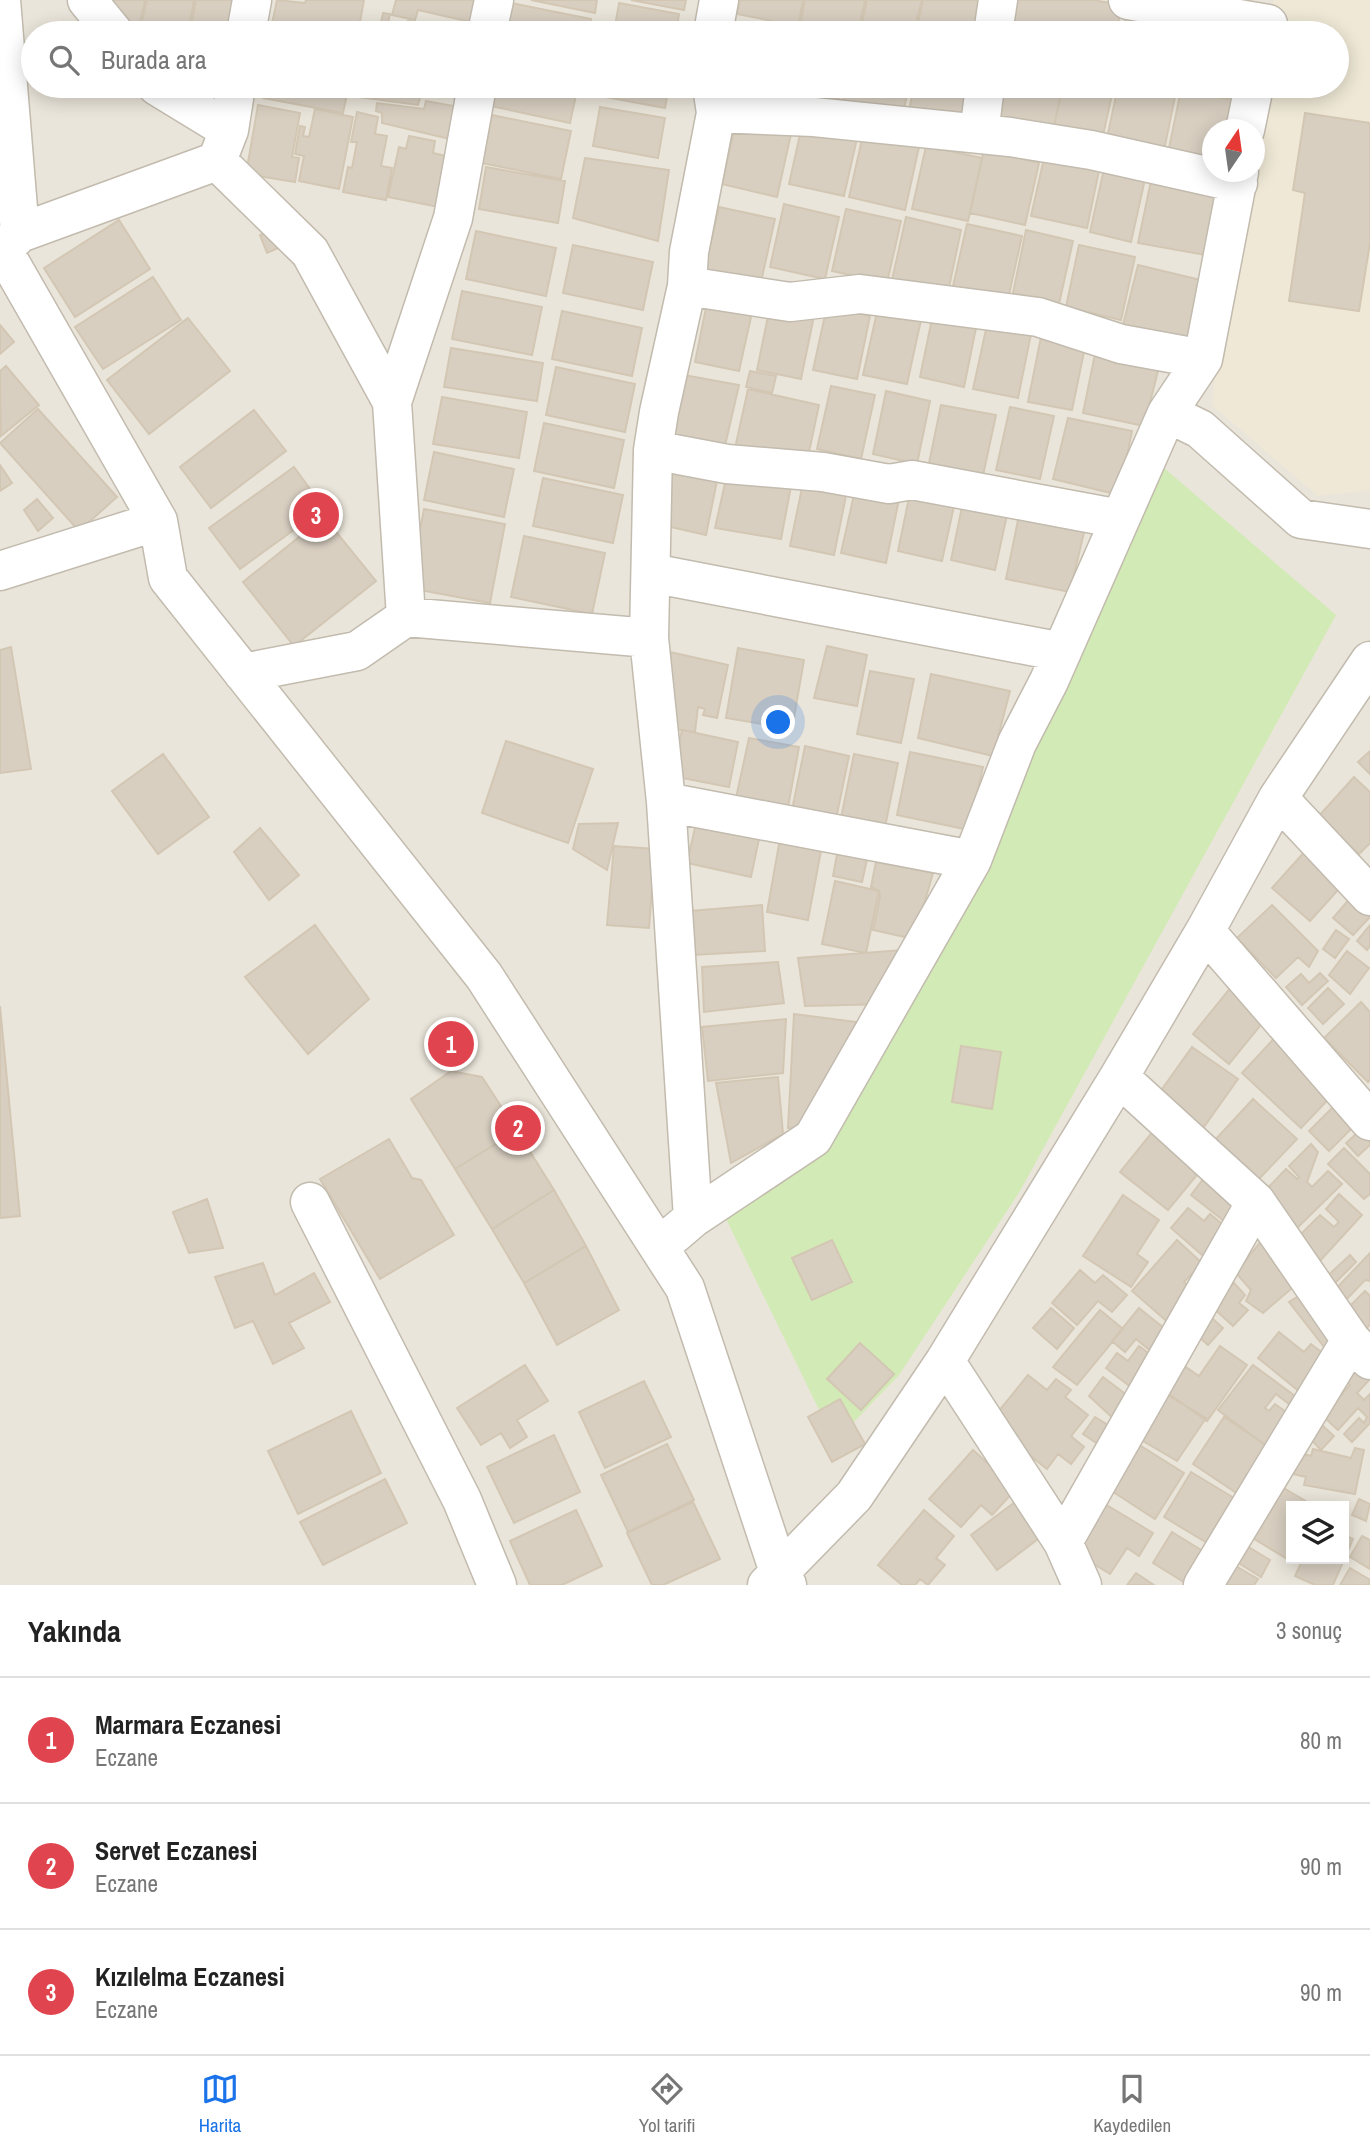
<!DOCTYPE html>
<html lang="tr">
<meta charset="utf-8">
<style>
body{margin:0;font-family:"Archivo Narrow",sans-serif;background:#f2f2f2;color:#222}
.controls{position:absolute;right:21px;bottom:21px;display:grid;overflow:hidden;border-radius:0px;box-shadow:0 4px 18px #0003}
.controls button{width:63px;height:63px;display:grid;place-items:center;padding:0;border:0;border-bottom:2px solid #e0e0e0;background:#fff;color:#222;font:35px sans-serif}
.compass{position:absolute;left:1202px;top:119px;width:63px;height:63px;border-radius:50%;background:#fff;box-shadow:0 4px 18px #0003;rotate:13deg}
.you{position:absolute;left:779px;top:723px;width:24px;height:24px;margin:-18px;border:5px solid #fff;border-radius:50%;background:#1a73e8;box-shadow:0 0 0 10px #1a73e833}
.badge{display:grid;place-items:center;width:46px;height:46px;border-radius:50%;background:#1a73e8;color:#fff;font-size:23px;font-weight:700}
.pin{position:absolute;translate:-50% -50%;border:4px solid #fff;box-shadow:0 2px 7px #0006}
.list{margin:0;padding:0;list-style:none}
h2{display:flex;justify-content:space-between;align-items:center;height:91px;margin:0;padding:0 28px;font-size:30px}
h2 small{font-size:23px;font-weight:400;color:#767676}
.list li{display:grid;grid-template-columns:46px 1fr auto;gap:21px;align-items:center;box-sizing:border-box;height:126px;padding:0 28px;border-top:2px solid #e0e0e0}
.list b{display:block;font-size:26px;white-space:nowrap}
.list p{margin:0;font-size:23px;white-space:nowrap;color:#767676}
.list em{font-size:23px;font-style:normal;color:#767676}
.icon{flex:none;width:38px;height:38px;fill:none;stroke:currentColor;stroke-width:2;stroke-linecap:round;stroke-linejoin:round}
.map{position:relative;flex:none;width:1370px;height:1585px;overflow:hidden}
.search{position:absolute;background:#fff;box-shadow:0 4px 18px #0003;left:21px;right:21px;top:21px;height:77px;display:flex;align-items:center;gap:18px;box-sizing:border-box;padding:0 24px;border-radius:38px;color:#767676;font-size:26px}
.sheet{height:469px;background:#fff}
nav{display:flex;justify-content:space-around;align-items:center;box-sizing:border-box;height:98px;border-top:2px solid #e0e0e0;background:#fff;font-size:19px;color:#767676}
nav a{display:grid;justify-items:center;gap:4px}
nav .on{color:#1a73e8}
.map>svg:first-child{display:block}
.residential{fill:#eae5da;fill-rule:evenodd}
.education{fill:#efe8d6}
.green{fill:#d2eab5}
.building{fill:#d8cfc1;stroke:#d3c7b4;stroke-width:2}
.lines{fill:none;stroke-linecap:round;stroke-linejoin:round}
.minor-casing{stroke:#c2bbae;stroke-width:41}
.minor{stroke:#fff;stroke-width:38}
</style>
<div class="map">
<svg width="1370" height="1585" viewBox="0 0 1370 1585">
<rect width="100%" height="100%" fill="#f6f3ec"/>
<!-- residential -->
<path class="residential" d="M0 0H1370V1585H0ZM33 33H1337V86H33ZM1212 130H1254V172H1212ZM1291 1506H1344V1559H1291Z"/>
<!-- education -->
<path class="education" d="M1274 0H1370V490L1318 496 1212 405 1239 172H1254V86H1337V33H1266Z"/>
<!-- green -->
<path class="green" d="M1157 462 1336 615 1020 1191 899 1375 848 1428 824 1420 726 1219 836 1130Z"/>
<!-- building -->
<path class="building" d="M103 0H145L138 33H128Z
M147 0H194L188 33H139Z
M196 0H241L235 33H190Z
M277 0 305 3 306 0H364L358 33H270Z
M396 0H476L471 22 418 10 415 20 392 15Z
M531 0H597L595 13Z
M631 0H686L684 10Z
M740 0H803L798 26 737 14Z
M805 0H865L858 33 801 21Z
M867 0H922L913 33H886L861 28Z
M923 0H988L982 33H916Z
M1013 0H1093L1122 5 1116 33H1007Z
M511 3 591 19 588 33H505Z
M619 3 679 14 676 33H614Z
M1128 7 1185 19 1183 33H1123Z
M383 13 390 14 388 23 407 26 408 21 469 33H379Z
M178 86H225L222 101 179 93Z
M265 86H337V89L348 90 343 113 263 98Z
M361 86H459L457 98 422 91 418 105 358 97Z
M495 86H578L570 123 491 106Z
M602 86H669L665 108 600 96Z
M728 86H791L786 109 726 96Z
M795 86H842L837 111 793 100Z
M846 86H909L902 118 842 105Z
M914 86H974L966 127 908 115Z
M1002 86H1063L1053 130 996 117Z
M1063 86H1114L1103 135 1053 130Z
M1118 86H1147L1176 92 1163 155 1106 143Z
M1181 90 1238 101 1232 130H1212V162L1168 153Z
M426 101 459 107 450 139 382 123V113L376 111 377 103 424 109Z
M258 105 300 113 292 157 299 158 295 182 246 174Z
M600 107 665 118 658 158 593 146Z
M315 109 353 117 339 189 299 181 304 156 295 154 300 126 305 127 303 136 309 137Z
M357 112 378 117 375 134 387 136 381 166 392 168 386 200 343 192 348 167 352 168 357 142H351Z
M1305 113 1370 123V243L1359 311 1289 301 1305 193 1293 190Z
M492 115 571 131 561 179 482 163Z
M736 121 791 134 777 197 722 184Z
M803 121 858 134 844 196 789 184Z
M863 135 919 147 905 210 849 197Z
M409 136 435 141 433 153 450 157 439 207 388 197 399 147 406 149Z
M926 146 982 158 968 221 912 209Z
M984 150 1039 163 1025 225 970 213Z
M1045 154 1100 166 1087 228 1031 216Z
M585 158 669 170 658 241 573 218Z
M486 167 565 181 558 223 479 209Z
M1104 169 1145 179 1131 242 1090 232Z
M1152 176 1225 194 1211 256 1138 243Z
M784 204 839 217 825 279 770 267Z
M719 207 775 219 761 282 705 269Z
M846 209 901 221 887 283 832 271Z
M906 217 961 230 948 292 892 280Z
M119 220 150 269 75 317 44 268Z
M967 224 1022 236 1008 299 953 286Z
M278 228 285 245 267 253 260 235Z
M1026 230 1073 241 1059 304 1013 293Z
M476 231 556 248 546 296 466 279Z
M573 245 653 262 643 310 563 293Z
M1079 245 1135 257 1121 320 1066 307Z
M1138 265 1205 281 1191 343 1122 329Z
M153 277 181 320 103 369 75 327Z
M462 291 542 307 532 355 452 339Z
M708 298 753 308 739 371 695 362Z
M770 306 814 316 801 379 757 370Z
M827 306 870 316 857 379 813 370Z
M562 311 642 328 632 376 552 359Z
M877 312 921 320 907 384 863 375Z
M933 314 977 323 964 387 920 377Z
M188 318 230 371 149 434 107 380Z
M0 325 14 342 0 354Z
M987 325 1031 334 1018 398 973 389Z
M1041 337 1085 347 1072 410 1028 402Z
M451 348 543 363 537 401 444 387Z
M1096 349 1160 363 1144 426 1083 413Z
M6 366 39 405 1 436 0 371Z
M556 367 635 384 625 432 546 415Z
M750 371 776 376 772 393 746 387Z
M684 375 739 385 724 450 671 439Z
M831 386 875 395 861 459 817 449Z
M748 389 819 405 806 466 734 453Z
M886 391 930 401 917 464 873 454Z
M442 397 527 412 519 458 433 444Z
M941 405 996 415 982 480 928 468Z
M1010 407 1054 416 1040 479 996 470Z
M38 409 117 497 79 531 0 443Z
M254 410 286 451 211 508 180 467Z
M1068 418 1132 431 1119 495 1053 479Z
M544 423 624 440 614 488 534 471Z
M434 452 514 469 504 517 424 500Z
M675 462 719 471 706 535 662 525Z
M0 465 12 483 0 491Z
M294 467 324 508 240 569 209 528Z
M728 470 792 481 781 539 715 528Z
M543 478 623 495 613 543 533 526Z
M803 483 847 491 834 555 790 546Z
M911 488 956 497 942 561 898 551Z
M855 490 899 499 886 563 841 553Z
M964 497 1009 506 995 570 951 560Z
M37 499 53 518 38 531 24 510Z
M424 509 505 524 490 603 409 588Z
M1019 515 1085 528 1070 592 1006 579Z
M324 517 376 581 294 646 243 582Z
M524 536 605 553 592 614 511 597Z
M827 646 867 655 857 706 814 698Z
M11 647 31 769 0 773V650Z
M738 648 804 660 792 729 726 718Z
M670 652 728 665 717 718 703 715 705 709 698 707 695 732 666 728Z
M870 671 914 679 901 743 857 734Z
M931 674 1010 691 993 756 918 738Z
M682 730 738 742 729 787 672 776Z
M749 738 799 747 788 807 736 798Z
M506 741 593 769 568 843 482 813Z
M805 746 849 756 836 819 792 810Z
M1370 751V774L1358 762Z
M910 752 983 767 969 830 897 815Z
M163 754 209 817 158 854 112 791Z
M854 754 898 763 885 827 841 818Z
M1354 777 1370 792V843L1359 854 1318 817Z
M697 819 760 834 751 877 687 863Z
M618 823 607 870 573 849 579 824Z
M260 828 299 875 269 900 234 852Z
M781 833 823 840 808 920 767 912Z
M614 846 655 849 649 928 607 925Z
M1308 848 1346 881 1310 921 1272 888Z
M838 849 868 855 862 882 833 876Z
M876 862 933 873 914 939 873 930 880 897 879 891 871 887Z
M835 881 879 891 866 953 822 944Z
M1353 895 1370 910V917L1353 935 1333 918Z
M762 905 765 951 693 955 690 911Z
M1272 905 1318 951 1309 967 1298 957 1276 978 1237 938Z
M315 925 369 999 308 1054 245 977Z
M1370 925V946L1367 950 1357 941Z
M1336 930 1349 939 1335 958 1323 949Z
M902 950 888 1004 805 1006 798 958Z
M1347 951 1369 968 1350 994 1329 975Z
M778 962 784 1003 704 1012 702 967Z
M1320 973 1328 981 1302 1005 1286 987 1301 974 1309 983Z
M1232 986 1268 1016 1229 1064 1193 1034Z
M1328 988 1344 1004 1323 1024 1308 1008Z
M1361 1002 1370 1012V1080L1368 1082 1324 1038Z
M0 1006 20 1216 0 1218Z
M794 1014 864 1023 805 1131 788 1128Z
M786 1019 783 1073 708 1081 702 1027Z
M1280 1032 1340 1087 1301 1128 1242 1073Z
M961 1046 1001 1052 992 1109 952 1102Z
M1192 1047 1238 1079 1201 1131 1155 1099Z
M451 1071 482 1077 517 1131 455 1169 411 1099Z
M778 1077 783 1134 731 1163 716 1083Z
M1253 1099 1297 1139 1258 1180 1215 1140Z
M1341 1099 1361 1119 1329 1151 1309 1131Z
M1367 1124 1370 1128V1145L1358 1156 1346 1143Z
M1158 1125 1205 1165 1168 1210 1120 1172Z
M517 1131 554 1190 492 1229 455 1169Z
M389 1139 412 1178 421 1180 454 1235 380 1279 320 1179Z
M1311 1144 1318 1152 1307 1182 1312 1187 1328 1171 1342 1184 1294 1231 1259 1197 1286 1169 1297 1179 1299 1177 1289 1166Z
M1344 1148 1370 1174V1194L1364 1199 1328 1164Z
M1207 1174 1245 1203 1228 1224 1191 1195Z
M554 1190 586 1246 524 1283 492 1229Z
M1339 1194 1362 1215 1319 1262 1295 1240 1320 1215 1334 1227 1339 1222 1326 1209Z
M1123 1195 1159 1220 1137 1254 1148 1262 1131 1287 1083 1256Z
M207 1199 223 1248 189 1253 173 1212Z
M1188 1208 1204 1221 1210 1214 1233 1233 1209 1261 1171 1228Z
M832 1240 852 1282 812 1300 792 1258Z
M1177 1240 1202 1263 1184 1282 1197 1294 1170 1324 1132 1291Z
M1261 1241 1298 1283 1263 1313 1246 1301 1251 1290 1236 1273Z
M586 1246 619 1310 557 1345 524 1283Z
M1370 1253V1281L1365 1280 1341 1305 1330 1295Z
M1350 1255 1356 1262 1330 1288 1323 1280Z
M263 1263 275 1295 314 1273 330 1302 289 1323 304 1348 273 1364 253 1321 235 1328 215 1277Z
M1080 1270 1095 1283 1103 1275 1127 1295 1112 1312 1098 1301 1077 1325 1052 1303Z
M1234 1283 1245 1295 1239 1303 1248 1310 1233 1326 1210 1305Z
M1365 1291 1370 1296V1325L1363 1331 1344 1312Z
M1305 1292 1344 1339 1328 1352 1289 1302Z
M1051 1308 1074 1328 1057 1349 1033 1328Z
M1139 1308 1170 1333 1153 1353 1136 1339 1125 1352 1112 1341Z
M1100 1310 1123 1329 1077 1385 1053 1367Z
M1204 1311 1223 1328 1208 1345 1189 1328Z
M1279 1332 1304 1352 1311 1344 1329 1358 1300 1392 1258 1358Z
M860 1343 894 1374 861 1410 827 1379Z
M1139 1346 1159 1361 1136 1391 1106 1368 1117 1353 1128 1361Z
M1220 1346 1247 1365 1207 1421 1159 1387 1177 1361 1199 1376Z
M1358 1358 1370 1379 1357 1393 1364 1400 1370 1394V1423L1352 1442 1344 1434 1359 1418 1364 1423 1367 1417 1358 1408 1338 1430 1313 1407 1332 1386 1342 1394 1350 1385 1341 1377Z
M525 1365 548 1401 517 1420 527 1437 510 1448 501 1433 481 1445 457 1408Z
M1253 1365 1295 1396 1289 1404 1276 1394 1265 1408 1269 1411 1275 1404 1297 1420 1273 1451 1218 1410Z
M1028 1375 1047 1390 1056 1379 1071 1390 1065 1397 1088 1415 1071 1436 1084 1447 1071 1464 1058 1454 1047 1469 989 1423Z
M1103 1377 1132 1399 1115 1420 1089 1396Z
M644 1381 671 1437 605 1468 579 1412Z
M1159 1390 1206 1418 1177 1461 1131 1434Z
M840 1399 865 1444 832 1462 808 1417Z
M351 1411 381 1473 298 1514 268 1451Z
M1095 1417 1121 1433 1108 1451 1083 1434Z
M1224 1417 1275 1451 1244 1498 1193 1464Z
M1313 1417 1334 1436 1321 1450 1301 1429Z
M554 1435 580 1492 514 1523 487 1467Z
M1133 1441 1184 1473 1155 1519 1104 1486Z
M667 1444 694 1500 628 1532 601 1475Z
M1355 1448 1364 1450 1355 1494 1304 1485 1306 1477 1284 1472 1289 1450 1311 1456 1313 1449 1351 1458Z
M973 1450 1016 1489 992 1515 981 1505 961 1527 929 1499Z
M1191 1472 1244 1504 1217 1549 1164 1517Z
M385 1479 407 1523 323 1565 300 1522Z
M1282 1487 1314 1506H1291L1289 1560 1251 1537Z
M1019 1499 1046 1533 997 1570 971 1535Z
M1359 1499 1370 1504 1366 1521 1352 1515Z
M693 1502 720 1559 663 1585H652L627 1533Z
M1105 1504 1153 1533 1139 1556 1127 1548 1110 1574 1076 1553Z
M576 1510 602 1566 562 1585H530L510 1541Z
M924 1510 954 1536 936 1558 945 1565 928 1585 920 1579 915 1585H902L878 1565Z
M1172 1532 1206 1553 1187 1584 1153 1563Z
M1344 1535 1353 1539 1333 1585H1315L1295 1576 1303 1559H1344Z
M1362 1536 1370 1540V1569L1350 1557Z
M1247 1546 1270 1560 1261 1577 1237 1562Z
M1234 1565 1258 1579 1254 1585H1222Z
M1350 1568 1370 1580 1369 1585H1340Z
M1136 1573 1154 1585H1127Z"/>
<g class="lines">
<defs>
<path id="minor" d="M1 0 20 233
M87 0 114 33
M1128 0 1268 24
M246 33 252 0
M487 33 494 0
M713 33 719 0
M993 33 998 0
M157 86 229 130
M716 113 814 117 1010 137 1091 150 1238 183
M1245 130 1254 86
M979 134 985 86
M217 161 310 252 392 402
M0 245 158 521 168 578 484 976 685 1288 779 1572 787 1585
M0 252 20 233 217 161 229 130 236 86
M687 286 790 302 860 294 1038 317 1121 344 1203 359
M1167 413 1200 429 1301 519 1370 529
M653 450 727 464 823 472 889 484 912 480 1120 519
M0 571 158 521
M651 573 1062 652
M406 617 649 638
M243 673 357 651 406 617 392 402 453 218 477 86
M1278 798 1370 896
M666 802 972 860
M1205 931 1370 1121
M1119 1077 1256 1202 1351 1340 1370 1360
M310 1202 462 1500 497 1585
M693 1218 666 802 649 638 653 450 659 412 687 286 689 252 716 113 712 86
M659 1247 693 1218 813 1138 972 860 1017 743 1049 681 1167 413 1203 359 1239 172
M945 1361 1063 1542 1082 1585
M1063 1542 1256 1202
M767 1585 854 1496 945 1361 1119 1077 1205 931 1278 798 1370 661
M1203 1585 1351 1340"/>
</defs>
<!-- minor casing -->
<use href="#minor" class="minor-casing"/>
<!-- minor -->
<use href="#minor" class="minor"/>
</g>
</svg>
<div class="controls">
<button><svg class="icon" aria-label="layers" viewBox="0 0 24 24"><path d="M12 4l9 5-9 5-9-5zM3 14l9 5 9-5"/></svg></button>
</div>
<svg class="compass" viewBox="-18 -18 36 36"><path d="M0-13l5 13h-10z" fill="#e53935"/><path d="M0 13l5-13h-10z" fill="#767676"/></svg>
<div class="you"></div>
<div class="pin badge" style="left:451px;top:1044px;background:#e0444e">1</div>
<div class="pin badge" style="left:518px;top:1128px;background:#e0444e">2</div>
<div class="pin badge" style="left:316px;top:515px;background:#e0444e">3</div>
<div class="search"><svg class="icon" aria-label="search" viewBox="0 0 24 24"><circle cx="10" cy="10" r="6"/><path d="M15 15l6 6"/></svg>Burada ara</div>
</div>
<section class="sheet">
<h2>Yakında<small>3 sonuç</small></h2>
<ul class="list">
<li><span class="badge" style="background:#e0444e">1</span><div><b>Marmara Eczanesi</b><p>Eczane</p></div><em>80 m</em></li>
<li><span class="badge" style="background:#e0444e">2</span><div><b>Servet Eczanesi</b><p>Eczane</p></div><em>90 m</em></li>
<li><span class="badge" style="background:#e0444e">3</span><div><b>Kızılelma Eczanesi</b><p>Eczane</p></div><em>90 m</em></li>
</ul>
</section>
<nav>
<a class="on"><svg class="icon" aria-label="map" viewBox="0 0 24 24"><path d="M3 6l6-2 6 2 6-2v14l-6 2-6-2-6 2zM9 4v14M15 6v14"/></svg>Harita</a>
<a><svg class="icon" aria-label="directions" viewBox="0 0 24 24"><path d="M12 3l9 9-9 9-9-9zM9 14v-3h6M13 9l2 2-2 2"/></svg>Yol tarifi</a>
<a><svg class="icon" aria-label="saved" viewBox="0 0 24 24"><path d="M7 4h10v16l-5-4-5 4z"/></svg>Kaydedilen</a>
</nav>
